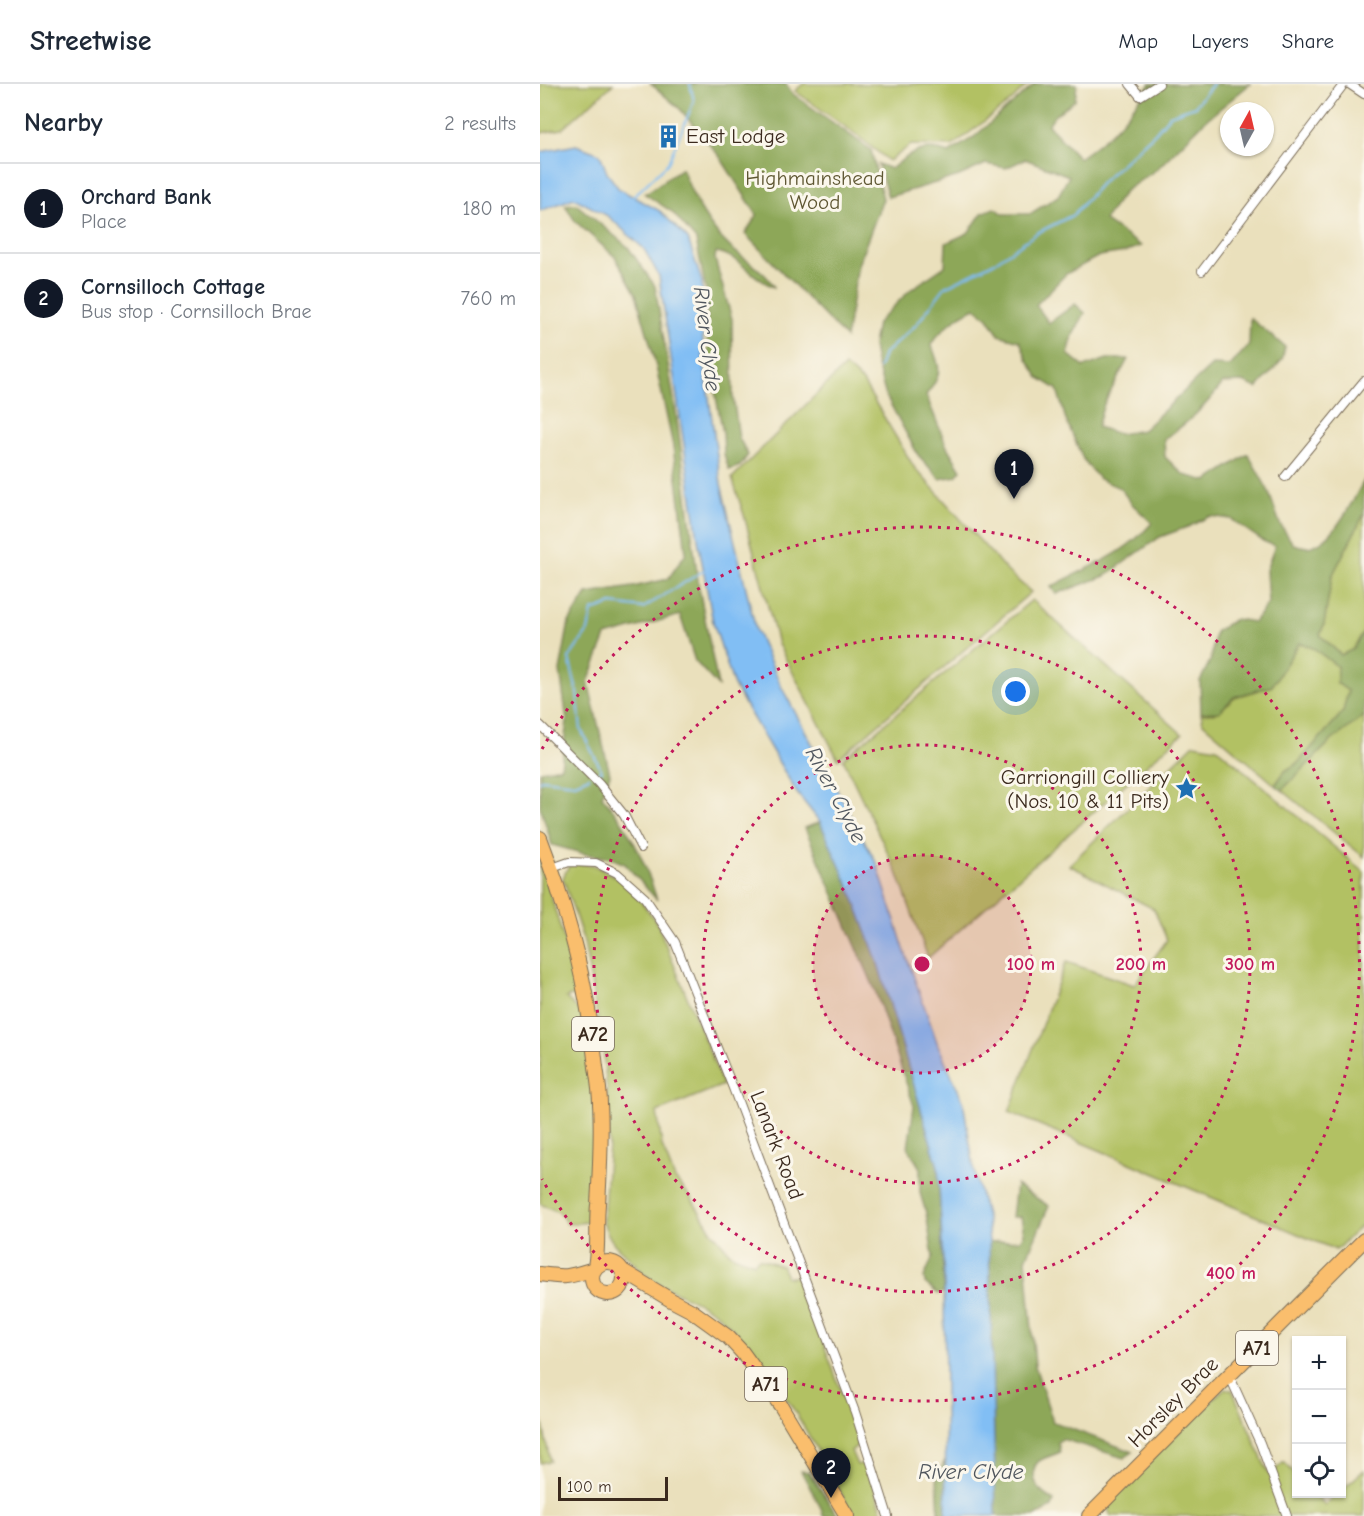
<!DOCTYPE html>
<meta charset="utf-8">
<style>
body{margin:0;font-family:"Comic Neue",sans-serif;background:#f2f2f3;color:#1f2937}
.controls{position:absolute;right:18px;bottom:18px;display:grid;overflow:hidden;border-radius:0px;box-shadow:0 2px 4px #0004}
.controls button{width:54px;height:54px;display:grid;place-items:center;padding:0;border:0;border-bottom:2px solid #e0e1e3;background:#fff;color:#1f2937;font:30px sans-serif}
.compass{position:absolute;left:680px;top:18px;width:54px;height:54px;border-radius:50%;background:#fff;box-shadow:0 2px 4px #0004;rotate:8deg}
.scale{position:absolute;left:18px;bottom:15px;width:110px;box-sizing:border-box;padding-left:6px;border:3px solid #3b2a1e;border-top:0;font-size:16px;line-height:21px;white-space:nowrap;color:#3b2a1e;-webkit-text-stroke:4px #fbf7ec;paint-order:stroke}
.you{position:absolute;left:476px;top:608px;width:21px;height:21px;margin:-15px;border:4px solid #fff;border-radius:50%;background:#1a73e8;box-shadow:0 0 0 9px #1a73e833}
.badge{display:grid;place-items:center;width:39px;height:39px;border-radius:50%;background:#111827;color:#fff;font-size:20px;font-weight:700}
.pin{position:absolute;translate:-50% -50px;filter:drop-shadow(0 2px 3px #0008)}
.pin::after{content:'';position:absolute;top:32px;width:21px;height:18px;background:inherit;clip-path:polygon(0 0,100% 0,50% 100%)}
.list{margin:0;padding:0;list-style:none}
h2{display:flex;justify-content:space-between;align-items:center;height:78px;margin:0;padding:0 24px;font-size:26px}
h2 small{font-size:20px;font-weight:400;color:#747a83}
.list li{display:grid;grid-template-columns:39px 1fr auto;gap:18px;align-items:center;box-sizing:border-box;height:90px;padding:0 24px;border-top:2px solid #e0e1e3}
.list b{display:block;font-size:22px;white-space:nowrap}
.list p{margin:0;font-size:20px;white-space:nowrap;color:#747a83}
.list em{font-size:20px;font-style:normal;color:#747a83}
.icon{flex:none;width:33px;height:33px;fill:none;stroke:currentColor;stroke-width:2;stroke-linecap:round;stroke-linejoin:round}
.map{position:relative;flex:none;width:824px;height:1432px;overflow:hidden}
header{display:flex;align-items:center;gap:36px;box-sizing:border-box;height:84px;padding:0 30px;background:#fff;border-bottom:2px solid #e0e1e3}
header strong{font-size:28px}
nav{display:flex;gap:33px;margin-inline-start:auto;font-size:21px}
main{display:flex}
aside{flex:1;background:#fff}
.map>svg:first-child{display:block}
.green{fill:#b2c163;stroke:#767640;stroke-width:1.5}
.forest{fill:#8da759;stroke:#64683c;stroke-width:1.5}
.water{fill:#81bef4;stroke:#5e7489;stroke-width:1.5}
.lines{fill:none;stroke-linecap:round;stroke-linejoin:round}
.stream{stroke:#81bef4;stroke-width:2}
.minor-casing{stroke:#786a55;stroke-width:10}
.primary-casing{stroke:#786a55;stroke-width:16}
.minor{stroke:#fff;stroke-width:8}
.primary{stroke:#fabe6d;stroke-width:14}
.ring{fill:none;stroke:#c2185b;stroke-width:3;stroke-dasharray:3 6}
.labels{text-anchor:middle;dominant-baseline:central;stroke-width:6;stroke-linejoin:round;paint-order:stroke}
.shield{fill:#fbf7ec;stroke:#75685c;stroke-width:1.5}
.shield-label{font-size:20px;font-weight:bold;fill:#3b2a1e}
.poi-label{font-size:21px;fill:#3b2a1e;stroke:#fbf7ec;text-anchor:start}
.park-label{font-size:21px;fill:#5f5733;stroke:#fbf7ec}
.street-label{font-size:21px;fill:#3b2a1e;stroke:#fbf7ec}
.water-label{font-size:22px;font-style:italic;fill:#50565e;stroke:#fbf7ec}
.centre{fill:#c2185b;stroke:#fbf7ec;stroke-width:3}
.ring-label{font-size:18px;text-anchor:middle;font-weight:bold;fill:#c2185b;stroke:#fbf7ec;stroke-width:6;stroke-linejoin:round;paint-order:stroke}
</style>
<header>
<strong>Streetwise</strong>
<nav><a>Map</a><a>Layers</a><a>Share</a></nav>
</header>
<main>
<aside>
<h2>Nearby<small>2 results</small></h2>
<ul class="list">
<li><span class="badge">1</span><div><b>Orchard Bank</b><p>Place</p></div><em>180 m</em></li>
<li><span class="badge">2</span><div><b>Cornsilloch Cottage</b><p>Bus stop · Cornsilloch Brae</p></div><em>760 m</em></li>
</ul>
</aside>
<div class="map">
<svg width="824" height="1432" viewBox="0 0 824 1432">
<rect width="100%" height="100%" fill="#fbf7ec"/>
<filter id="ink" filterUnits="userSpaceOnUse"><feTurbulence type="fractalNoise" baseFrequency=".0167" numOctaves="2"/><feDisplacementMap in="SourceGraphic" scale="12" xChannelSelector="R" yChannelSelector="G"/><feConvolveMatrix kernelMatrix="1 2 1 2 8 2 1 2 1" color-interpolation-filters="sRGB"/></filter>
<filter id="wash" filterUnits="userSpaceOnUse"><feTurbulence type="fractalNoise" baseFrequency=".008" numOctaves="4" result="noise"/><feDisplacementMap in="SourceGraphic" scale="24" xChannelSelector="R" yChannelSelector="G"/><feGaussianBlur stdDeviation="1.35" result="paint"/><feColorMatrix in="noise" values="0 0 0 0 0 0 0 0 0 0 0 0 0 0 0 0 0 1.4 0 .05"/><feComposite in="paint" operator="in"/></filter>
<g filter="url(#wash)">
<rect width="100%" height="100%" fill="#eae0bc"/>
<!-- green -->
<path class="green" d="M0 0H73L22 45 0 49Z
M263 0H488L471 17 412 62 371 61 349 77 314 49 255 7Z
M305 282 323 298 374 383 468 488 491 508 298 675 238 560 204 431 192 394Z
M824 430V548L812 566 801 571 780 551 784 540 792 492Z
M492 516 642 650 388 874 357 788 303 675Z
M759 559 773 564 797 582V599L808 607 803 628 758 679 745 687 735 701 663 639 661 630 679 628 694 613 732 602Z
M824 632V773L742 706 791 657Z
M654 660 677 664 824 788V1139L796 1166 469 1028 526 878 594 901 627 856 614 825 529 781Z
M0 776 39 905V913L30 912 26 914 43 930 54 1003 55 1055 53 1102 49 1138 27 1140 19 1128 0 1120Z
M32 780 53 781 80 795 97 812 117 839 183 1001 117 1028 122 1062 135 1095 150 1112 170 1145 191 1170 214 1179 219 1174 242 1182 247 1193H259L320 1359 311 1367 317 1381 326 1379 344 1432H314C275 1364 241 1290 183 1235 163 1217 134 1210 111 1195 102 1189 96 1180 88 1173 74 1161 69 1156 63 1137L69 1062 68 1017 63 964 44 858 23 794 28 783Z
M685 1304 692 1306 694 1310 729 1391 744 1378 756 1391V1410H774L785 1421 797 1410H802V1406L824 1386V1432H571L565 1419Z
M0 1325 10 1377 0 1379Z"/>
<!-- forest -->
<path class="forest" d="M111 0H246L253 10 331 66 343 115 318 181 306 254 205 150 217 131 180 73 140 25Z
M495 0H537L535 16 514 32 508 41 539 74C572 52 588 32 610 0H710L666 36 617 85 585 107 564 136 601 162 585 168 559 172 526 190 496 221 509 239 535 220 545 229 533 251 528 270 544 283 567 275H588L564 320 557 343 579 350 603 346 672 281 690 282 709 261 710 234 745 263 742 276 717 304 703 298 683 299C665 323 649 338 624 355L625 373 644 391 667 397 708 370 728 406 740 440 753 460C757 461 763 463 767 463 793 461 812 417 824 397V430L792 492 784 540 780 551 801 571 812 566 824 548V632L791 657 742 706 735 701 745 687 758 679 803 628 808 607 797 599V582L773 564 759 559 732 602 694 613 679 628 661 629 660 597 671 575 675 548 695 535 714 538 728 519 726 486 735 462 723 457 691 435 670 432 650 442 620 453 565 492 516 510 511 503C550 481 581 474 612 439L592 420 580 404 559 395 543 375 526 336 517 305 499 294 487 275 480 257 459 251 448 234 435 224C416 233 404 243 391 260 401 284 403 291 386 311L407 363 421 386 416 392 400 395 378 371 346 312 335 275 333 261 337 239 370 206 405 182 406 159 428 149 442 129 454 124 464 130H490L518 112 529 92 485 75 466 84 446 80 419 92 348 113 338 80 351 85C371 68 383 60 409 69L434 53Z
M142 84C152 112 167 142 190 163 205 177 224 185 234 203 212 195 199 171 176 168L175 175 192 235 193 312 199 354 208 371 200 382 189 386 184 370 183 349 168 272 166 207 156 156 132 128 105 110Z
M36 120 88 163 115 202 136 328 159 504 178 602 155 577 140 531 66 552 48 598 70 690 62 712C88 741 106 779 117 816L85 780 71 774 45 770 12 761 0 722V687L21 683 27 637 20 587 29 538 47 510 93 503 128 495 146 469 133 362 114 273 96 210 75 173 35 137 25 121Z
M280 738 311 807 337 876 398 1083 404 1208 398 1210 385 1199 384 1193 393 1173 386 1129 380 1109V1084L368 1064 374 1022 335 906 265 744Z
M476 1101 509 1122 486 1175 495 1282 513 1338 593 1368 584 1374 522 1355 518 1358 520 1368C513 1372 503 1373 498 1378 494 1382 494 1386 494 1391 495 1405 503 1410 514 1417L512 1423 496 1432H456L449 1158 480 1156 484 1150 481 1133H472Z
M405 1376 406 1432H399L397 1393Z
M261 1387 269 1388 298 1432H283L281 1424Z"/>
<!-- water -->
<path class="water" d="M36 61 60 70 67 89 79 105 120 127 148 155 162 198 163 271 181 400 216 546 242 604 337 780 364 865 398 961 423 1017 435 1090 447 1135 449 1158 456 1432H406L404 1194 398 1083 337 876 311 807 280 738 257 709 194 602 173 538 159 462 119 192 104 165 68 132 34 114 0 127V68Z"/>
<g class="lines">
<!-- stream -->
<path class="stream" d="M92 114 128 79 154 17 150 0
M339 284 344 270 376 241 405 203 455 178 497 149 533 131 563 97 615 49 630 31 655 22 673 0
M55 690 62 687 41 646 37 608 29 574 48 547 52 527 72 520 103 524 165 486
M0 697 3 695 35 699 49 693"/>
</g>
</g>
<g filter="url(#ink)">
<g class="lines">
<defs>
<path id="minor" d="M590 0 600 12 619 0
M809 0 824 10
M662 187 804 0
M745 393 824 297
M0 641 59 700 84 731 101 764
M12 784 29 778 56 779 77 789 105 814 135 858 193 1004 315 1328 348 1432
M689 1291 720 1359 747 1432"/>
<path id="primary" d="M0 754C29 829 48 904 56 983 58 996 60 1008 60 1020 62 1053 60 1086 58 1120 56 1141 59 1162 55 1183
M52 1194a16 16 0 1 1 32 0a16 16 0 1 1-32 0Z
M83 1187 131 1216 152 1227 188 1253 202 1268 241 1322 307 1432
M0 1190C27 1194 28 1193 54 1185
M549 1432 824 1156"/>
</defs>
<!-- minor casing -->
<use href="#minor" class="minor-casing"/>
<!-- primary casing -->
<use href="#primary" class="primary-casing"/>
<!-- minor -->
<use href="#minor" class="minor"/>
<!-- primary -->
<use href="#primary" class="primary"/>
</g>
</g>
<!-- distance rings -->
<circle cx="382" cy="880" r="109" fill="#c2185b" fill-opacity=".12"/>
<g class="ring">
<circle cx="382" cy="880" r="109"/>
<circle cx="382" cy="880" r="219"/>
<circle cx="382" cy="880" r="328"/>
<path d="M2 665A437 437 0 1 1 2 1095"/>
</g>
<!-- icons -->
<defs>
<symbol id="building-bare" viewBox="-9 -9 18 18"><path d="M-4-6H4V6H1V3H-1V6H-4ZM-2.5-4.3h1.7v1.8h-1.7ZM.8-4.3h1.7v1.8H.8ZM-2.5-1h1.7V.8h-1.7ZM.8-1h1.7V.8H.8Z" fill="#1f6fb2" stroke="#fbf7ec" stroke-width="2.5" paint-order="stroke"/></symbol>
<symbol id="sight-bare" viewBox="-9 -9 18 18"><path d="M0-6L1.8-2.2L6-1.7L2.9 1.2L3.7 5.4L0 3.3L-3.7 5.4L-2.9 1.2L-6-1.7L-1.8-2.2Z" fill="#1f6fb2" stroke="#fbf7ec" stroke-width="2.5" paint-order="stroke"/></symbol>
</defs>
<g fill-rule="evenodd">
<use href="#building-bare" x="112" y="36" width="33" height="33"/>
<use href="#sight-bare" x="630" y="688" width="33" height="33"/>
</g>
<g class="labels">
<!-- shield labels -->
<g class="shield">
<rect x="32" y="933" width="42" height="34" rx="4.5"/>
<rect x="696" y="1247" width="42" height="34" rx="4.5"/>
<rect x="205" y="1283" width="42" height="34" rx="4.5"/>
</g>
<g class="shield-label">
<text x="53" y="950">A72</text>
<text x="717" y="1264">A71</text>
<text x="226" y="1300">A71</text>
</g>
<!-- poi labels -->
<g class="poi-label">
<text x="146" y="52">East Lodge</text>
<text x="629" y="693" text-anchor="end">Garriongill Colliery<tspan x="629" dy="24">(Nos. 10 &amp; 11 Pits)</tspan></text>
</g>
<!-- park labels -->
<g class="park-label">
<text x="275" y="94">Highmainshead<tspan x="275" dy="24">Wood</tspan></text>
</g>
<!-- street labels -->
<g class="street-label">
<text transform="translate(237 1061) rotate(69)">Lanark Road</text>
<text transform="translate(633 1318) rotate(-45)">Horsley Brae</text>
</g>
<!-- water labels -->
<g class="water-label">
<text transform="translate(167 255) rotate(83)">River Clyde</text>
<text transform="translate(296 711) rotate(62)">River Clyde</text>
<text x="431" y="1388">River Clyde</text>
</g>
</g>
<circle cx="382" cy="880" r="9" class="centre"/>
<g class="ring-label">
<text x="491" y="886">100 m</text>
<text x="601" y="886">200 m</text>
<text x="710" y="886">300 m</text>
<text x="691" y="1195">400 m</text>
</g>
</svg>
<div class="controls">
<button>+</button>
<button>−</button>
<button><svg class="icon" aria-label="locate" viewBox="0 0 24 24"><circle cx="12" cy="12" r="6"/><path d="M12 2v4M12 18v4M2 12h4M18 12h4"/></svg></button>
</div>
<svg class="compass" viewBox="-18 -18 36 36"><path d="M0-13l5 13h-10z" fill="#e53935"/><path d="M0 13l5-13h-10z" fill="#747a83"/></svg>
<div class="scale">100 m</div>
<div class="you"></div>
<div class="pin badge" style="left:474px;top:415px">1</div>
<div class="pin badge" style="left:291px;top:1414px">2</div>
</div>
</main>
